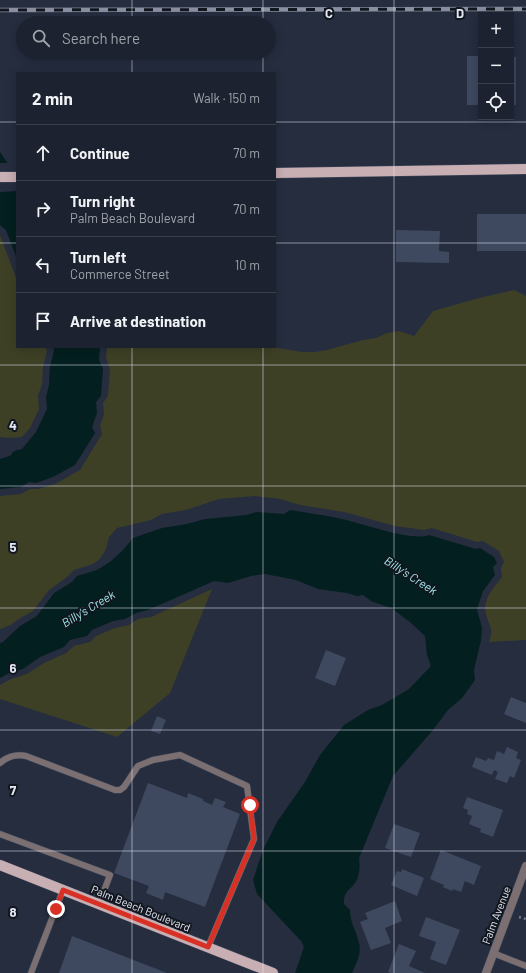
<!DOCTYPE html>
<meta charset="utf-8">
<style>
body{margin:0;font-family:Barlow,sans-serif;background:#292f3b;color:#f1f3f6}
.controls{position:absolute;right:12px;top:12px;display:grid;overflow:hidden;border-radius:0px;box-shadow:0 2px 10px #0003}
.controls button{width:36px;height:36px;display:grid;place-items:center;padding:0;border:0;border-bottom:1px solid #3a3f4b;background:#1c222f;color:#f1f3f6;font:20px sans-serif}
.stop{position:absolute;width:12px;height:12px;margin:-9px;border:3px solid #d93025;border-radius:50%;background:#fff}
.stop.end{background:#d93025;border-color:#fff;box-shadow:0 1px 4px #0008}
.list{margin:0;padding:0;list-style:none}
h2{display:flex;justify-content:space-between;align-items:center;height:52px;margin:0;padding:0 16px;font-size:17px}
h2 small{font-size:13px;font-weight:400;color:#a0a4aa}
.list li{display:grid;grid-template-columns:26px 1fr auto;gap:12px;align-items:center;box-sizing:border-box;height:56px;padding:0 16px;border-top:1px solid #3a3f4b}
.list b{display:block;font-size:15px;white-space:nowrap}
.list p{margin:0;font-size:13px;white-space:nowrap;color:#a0a4aa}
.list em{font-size:13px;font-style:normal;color:#a0a4aa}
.icon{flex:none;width:22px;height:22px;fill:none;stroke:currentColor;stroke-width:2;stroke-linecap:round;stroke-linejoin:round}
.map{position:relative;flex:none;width:526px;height:973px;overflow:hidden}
.search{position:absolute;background:#1c222f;box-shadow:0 2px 10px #0003;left:16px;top:16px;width:260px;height:44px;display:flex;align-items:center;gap:10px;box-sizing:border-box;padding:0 14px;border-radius:22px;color:#a0a4aa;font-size:15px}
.panel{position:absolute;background:#1c222f;box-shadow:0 2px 10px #0003;left:16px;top:72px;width:260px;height:276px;border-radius:0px}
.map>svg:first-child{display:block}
.green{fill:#3e4026}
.water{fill:#041f1f}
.pier{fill:#252d3f}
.building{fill:#3e4960}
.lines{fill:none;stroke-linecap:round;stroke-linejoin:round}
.service-casing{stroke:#434b5c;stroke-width:7}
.minor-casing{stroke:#434b5c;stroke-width:9}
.primary-casing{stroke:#434b5c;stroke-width:11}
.path{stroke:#757b8b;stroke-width:2.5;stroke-dasharray:2 3;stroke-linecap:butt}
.service{stroke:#7b6f71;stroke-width:6}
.minor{stroke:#7b6f71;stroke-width:8}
.primary{stroke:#c8afb4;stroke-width:10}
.rail-casing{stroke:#888f9e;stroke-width:4.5}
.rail{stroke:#12161e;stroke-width:3;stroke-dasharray:9;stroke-linecap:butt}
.route{stroke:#d93025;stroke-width:5}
.grid{fill:none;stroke:#e3e8f4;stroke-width:1;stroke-opacity:0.55}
.labels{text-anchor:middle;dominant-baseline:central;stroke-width:4;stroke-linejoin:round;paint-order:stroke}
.street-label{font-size:11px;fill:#e3e8f4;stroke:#12161e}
.water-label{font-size:12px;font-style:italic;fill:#a0e7e8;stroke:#12161e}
.grid-label{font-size:13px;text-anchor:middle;font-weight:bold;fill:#e3e8f4;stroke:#12161e;stroke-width:4;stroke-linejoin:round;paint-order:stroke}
</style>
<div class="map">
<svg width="526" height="973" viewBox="0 0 526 973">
<rect width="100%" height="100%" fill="#252d3f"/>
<!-- green -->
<path class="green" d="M0 235 17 280V347H45L47 351 43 366 42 385 38 395 39 409 30 428 22 437 10 438 0 437Z
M514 290 526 296V640L489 642C490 638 492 633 491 629 489 622 485 615 485 607 486 595 496 585 502 577L501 568 504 562 499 551 483 541 477 542 432 528 424 530 395 526 344 512 300 505 280 499 255 496 219 499 186 510 162 514 151 520 117 528 109 537 106 549 100 559 93 564 74 570 67 577 49 590 33 611 17 620 11 625 0 629V496L21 494 30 489H38L55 484 80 470 102 434 100 426 104 414 103 403 108 396 110 369 106 358 107 347H272L302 352H315L327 350 363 340 376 338 387 333 399 331 414 336 433 311 479 298Z
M212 589 170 693 117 737 0 699V685L11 679 27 674 44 663 66 653 74 646 90 642 96 636 115 628 129 625 138 619 151 617Z"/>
<!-- water -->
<path class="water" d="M0 152 17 177V259L6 230 0 225Z
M53 347H100L99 360 103 369 101 396 96 402 97 413 92 427 95 433 75 465 53 477 36 483 29 482 21 487 0 489V459L10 456 14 451 22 449 36 432 47 409 46 397 49 385 50 366 54 351Z
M290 510C307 513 325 515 342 519 361 523 413 542 429 535L476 549 480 548 494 557 497 563 493 567 495 575 483 591 479 603 477 610 482 628 481 640 474 670 475 680 462 698 448 710 433 730 393 776 359 858C360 866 360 876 355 883 348 892 344 891 344 904L350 910C350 923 356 930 359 943 362 953 356 964 352 973H295L304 947 301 941 257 894 253 880 263 850 277 822 305 782 320 755 344 725 368 710 382 705 409 689 431 666 427 655 425 636 410 622 391 608 371 601 363 595 357 596 347 593 318 589 296 580 265 574 251 576 228 583 214 581 148 610 136 613 125 619 113 621 92 630 87 636 70 640 64 647 40 657 23 669 9 673 0 678V643L3 642 20 626 37 616 54 593 72 582 77 576 97 570 110 562 123 550 133 538 162 528 187 524 205 519 247 515 256 512 284 514Z"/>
<!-- pier -->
<path class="pier" d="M0 163H10L17 173V191L0 192Z"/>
<!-- building -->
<path class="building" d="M467 56H481V105H467Z
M511 57H516V105H511Z
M477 214H526V251H477Z
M396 230 440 231 439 251 449 252V263L396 262Z
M326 650 346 658 335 686 315 678Z
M511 697 526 703V723L504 714Z
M157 716 166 720 160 734 151 731Z
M507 747 518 752 516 758 521 760 514 778 510 776 507 783 495 779 498 772 494 770 492 775 472 767 476 757 486 761 488 758 494 760 497 751 504 754Z
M148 783 187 798 188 793 203 799V801L212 805 215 798 226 802 223 807 240 814 205 907 165 892 163 900 146 893 149 886 114 873Z
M467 797 503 810 493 837 480 832 481 829 469 824 472 816 467 814 468 810 463 808Z
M394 824 420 833 411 857 385 848Z
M441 850 481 866 474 885 465 881 461 892 453 889 452 891 443 887 444 885 430 879Z
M402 869 424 878 417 896 391 885 397 871 401 872Z
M395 901 402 921 385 928 391 943 371 950 360 922 368 919 365 913Z
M426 917 460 930 446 965 430 959 436 942 419 936Z
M72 936 167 973H59Z
M399 944 416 951 409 966 425 973H391L388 972Z"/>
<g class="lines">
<defs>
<path id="service" d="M0 763C8 756 16 754 26 756L115 790H120L124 787 138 766 153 760 180 755 247 786 254 839 208 947
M0 834 110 875 99 904
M493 953 526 966
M31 973 63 890"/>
<path id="minor" d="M486 973 526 866"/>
<path id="primary" d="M275 173 526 169
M0 177H17
M0 865 273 973"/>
</defs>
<!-- service casing -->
<use href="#service" class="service-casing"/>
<!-- minor casing -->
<use href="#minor" class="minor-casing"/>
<!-- primary casing -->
<use href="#primary" class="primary-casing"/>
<!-- path -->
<path class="path" d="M519 917 526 919"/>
<!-- service -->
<use href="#service" class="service"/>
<!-- minor -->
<use href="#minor" class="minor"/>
<!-- primary -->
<use href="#primary" class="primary"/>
<defs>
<path id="rail" d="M0 10 526 9"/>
</defs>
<!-- rail casing -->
<use href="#rail" class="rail-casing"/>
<!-- rail -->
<use href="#rail" class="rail"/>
</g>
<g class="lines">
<!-- route -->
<path class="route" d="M56 909 63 890 208 947 254 839 250 805"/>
</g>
<!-- grid -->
<path class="grid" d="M132 0V23M263 0V23M394 0V973M132 53V73M263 53V73M0 122H17M275 122H526M0 243H17M275 243H526M132 347V973M263 347V973M0 365H526M0 486H526M0 608H526M0 730H526M0 851H526"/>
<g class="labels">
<!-- street labels -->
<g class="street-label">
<text transform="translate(141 908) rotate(22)">Palm Beach Boulevard</text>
<text transform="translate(496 915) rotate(-69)">Palm Avenue</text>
</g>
<!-- water labels -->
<g class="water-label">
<text transform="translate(411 575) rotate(33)">Billy's Creek</text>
<text transform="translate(88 608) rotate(-31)">Billy's Creek</text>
</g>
</g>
<g class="grid-label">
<text x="329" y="18">C</text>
<text x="460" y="18">D</text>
<text x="13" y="430">4</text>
<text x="13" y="552">5</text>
<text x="13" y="673">6</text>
<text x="13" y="795">7</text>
<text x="13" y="917">8</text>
</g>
</svg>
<div class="controls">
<button>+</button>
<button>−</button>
<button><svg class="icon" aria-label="locate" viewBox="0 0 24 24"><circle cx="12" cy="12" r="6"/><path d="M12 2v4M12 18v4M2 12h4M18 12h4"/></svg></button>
</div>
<div class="stop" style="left:250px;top:805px"></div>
<div class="stop end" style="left:56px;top:909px"></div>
<div class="search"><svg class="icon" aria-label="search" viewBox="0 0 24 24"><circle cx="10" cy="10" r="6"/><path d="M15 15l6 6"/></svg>Search here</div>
<section class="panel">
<h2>2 min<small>Walk · 150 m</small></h2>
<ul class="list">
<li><svg class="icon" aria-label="ahead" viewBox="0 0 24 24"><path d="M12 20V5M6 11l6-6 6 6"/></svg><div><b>Continue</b></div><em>70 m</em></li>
<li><svg class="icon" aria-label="right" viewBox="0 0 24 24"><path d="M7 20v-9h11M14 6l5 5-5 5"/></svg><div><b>Turn right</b><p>Palm Beach Boulevard</p></div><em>70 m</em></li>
<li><svg class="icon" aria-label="left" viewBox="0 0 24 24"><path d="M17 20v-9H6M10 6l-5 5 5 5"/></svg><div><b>Turn left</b><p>Commerce Street</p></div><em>10 m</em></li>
<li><svg class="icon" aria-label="arrive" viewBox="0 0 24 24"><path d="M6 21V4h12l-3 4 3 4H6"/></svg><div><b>Arrive at destination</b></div></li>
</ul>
</section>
</div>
